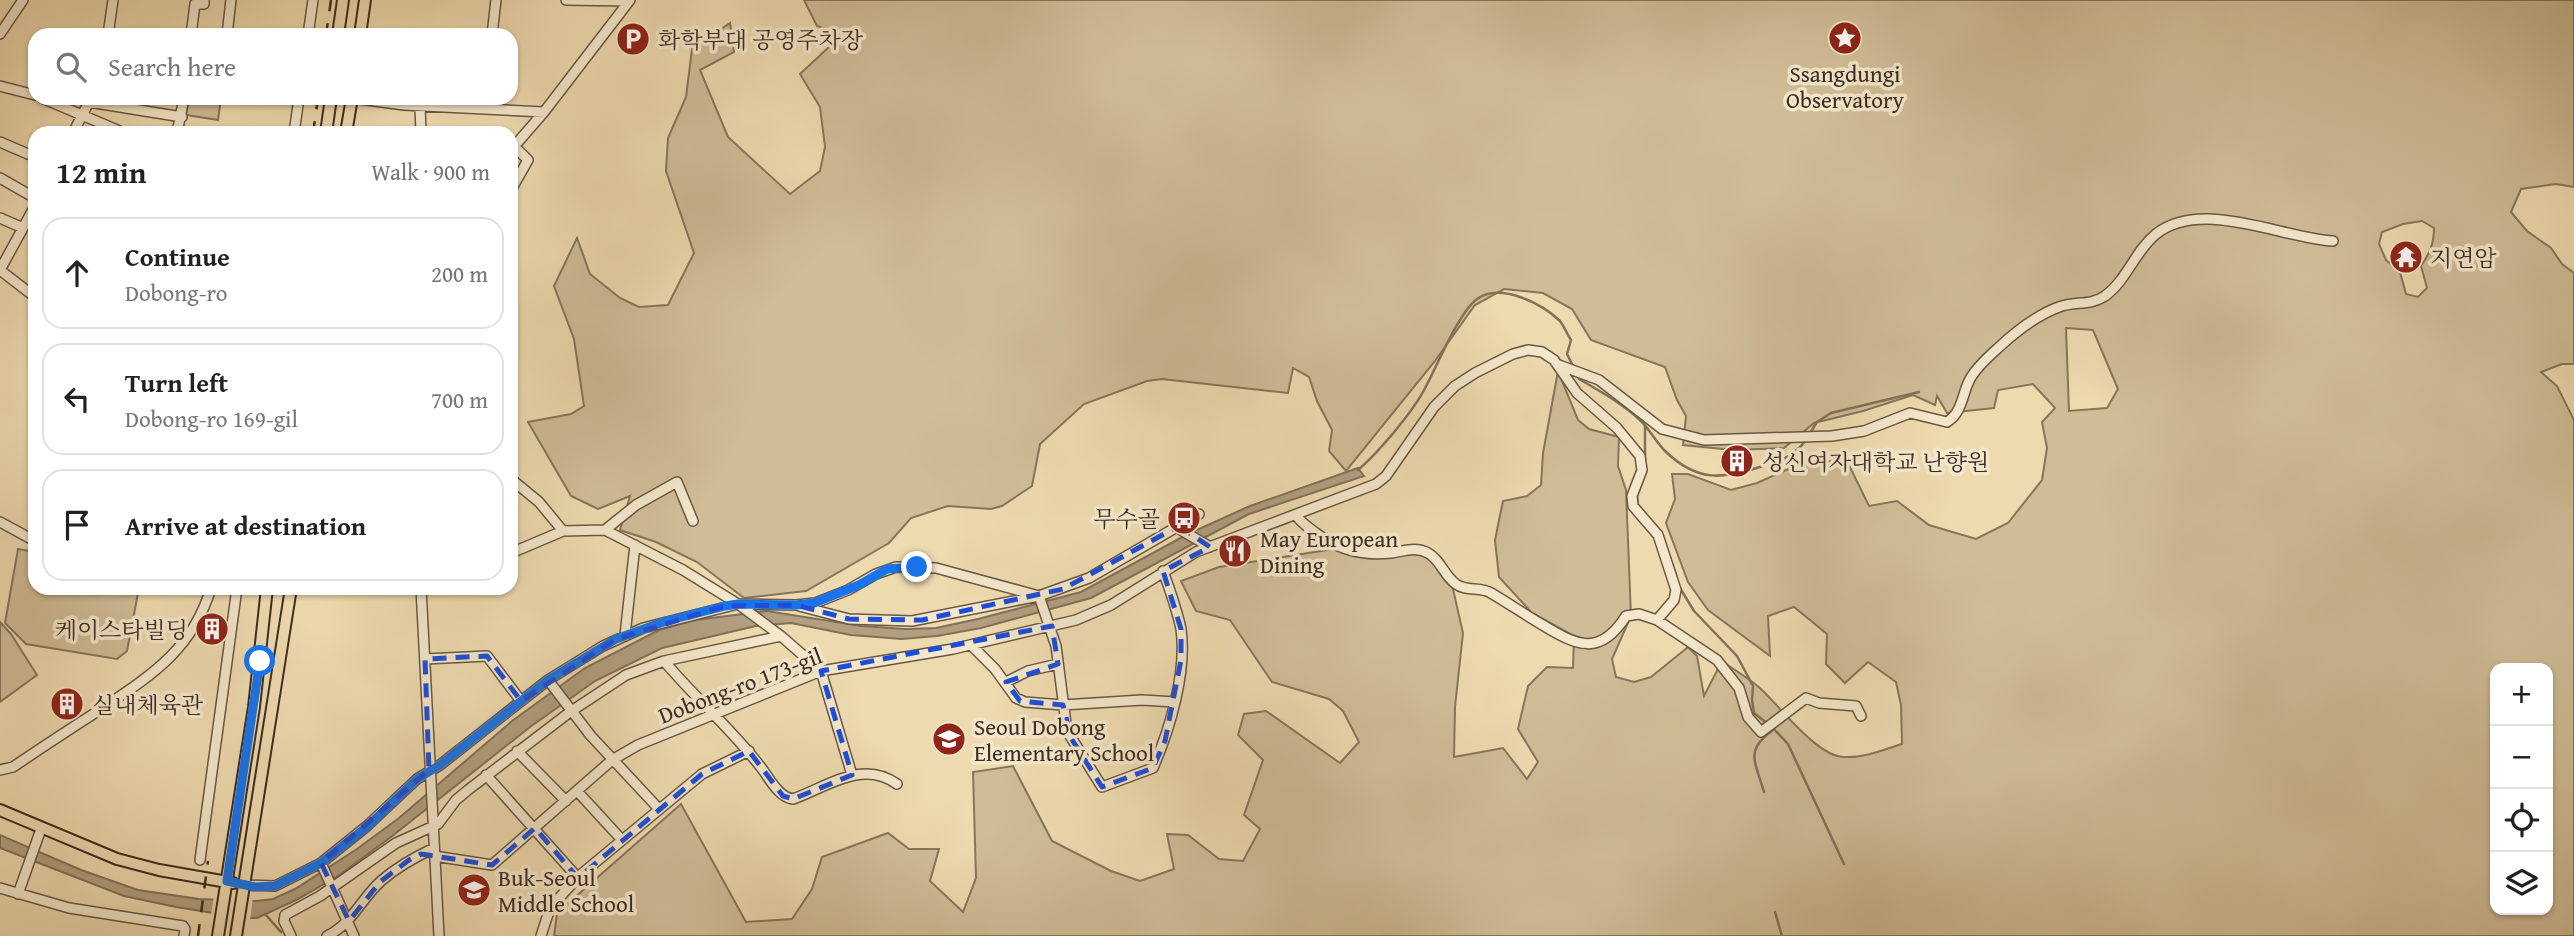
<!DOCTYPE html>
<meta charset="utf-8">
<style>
body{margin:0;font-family:"Gentium Book Plus","Noto Serif KR",serif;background:#f6f6f6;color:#222}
.controls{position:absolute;right:21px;bottom:21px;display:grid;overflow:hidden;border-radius:14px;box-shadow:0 2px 5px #0004}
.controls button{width:63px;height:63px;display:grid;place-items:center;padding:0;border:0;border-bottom:2px solid #e0e0e0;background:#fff;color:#222;font:35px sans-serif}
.stop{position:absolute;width:21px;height:21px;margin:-16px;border:5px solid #1a73e8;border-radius:50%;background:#fff}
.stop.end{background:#1a73e8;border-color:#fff;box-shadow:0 2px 7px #0008}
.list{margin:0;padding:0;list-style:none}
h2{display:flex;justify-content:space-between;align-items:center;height:91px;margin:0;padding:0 28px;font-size:30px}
h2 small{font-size:23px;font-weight:400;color:#767676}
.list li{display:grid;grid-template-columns:46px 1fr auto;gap:21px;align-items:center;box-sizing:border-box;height:112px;margin:0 14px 14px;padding:0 14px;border:2px solid #e0e0e0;border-radius:21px}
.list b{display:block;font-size:26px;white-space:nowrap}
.list p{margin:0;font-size:23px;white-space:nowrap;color:#767676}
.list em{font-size:23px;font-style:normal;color:#767676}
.icon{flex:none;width:38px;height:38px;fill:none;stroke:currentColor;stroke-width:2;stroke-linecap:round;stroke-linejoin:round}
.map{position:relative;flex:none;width:2574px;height:936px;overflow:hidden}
.search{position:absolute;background:#fff;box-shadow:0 2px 5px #0004;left:28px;top:28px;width:490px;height:77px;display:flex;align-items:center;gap:18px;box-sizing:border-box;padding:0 24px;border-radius:21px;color:#767676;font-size:26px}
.panel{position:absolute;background:#fff;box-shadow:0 2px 5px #0004;left:28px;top:126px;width:490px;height:469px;border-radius:21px}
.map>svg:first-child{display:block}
.green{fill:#d0bd97;stroke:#86755c;stroke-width:2;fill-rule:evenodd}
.water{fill:#b19f7f;stroke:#827159;stroke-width:2}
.pier{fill:#eedaaf}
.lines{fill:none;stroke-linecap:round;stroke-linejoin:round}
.stream{stroke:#827159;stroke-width:2.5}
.minor-casing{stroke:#685844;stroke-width:12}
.major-casing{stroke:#3b2d21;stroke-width:14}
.minor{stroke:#f4e7cb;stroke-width:9}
.major{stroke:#eedaaf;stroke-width:10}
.rail{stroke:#3b2d21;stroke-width:2.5;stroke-dasharray:12 12;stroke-linecap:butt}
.route{stroke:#1a73e8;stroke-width:9}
.marked{fill:none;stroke:#1d4ed8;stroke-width:5;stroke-dasharray:14 9;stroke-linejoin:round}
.labels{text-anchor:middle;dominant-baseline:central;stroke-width:7;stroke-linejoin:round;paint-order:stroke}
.poi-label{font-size:23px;fill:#3b2d21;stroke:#f4e7cb;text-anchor:start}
.street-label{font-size:23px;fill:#3b2d21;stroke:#f4e7cb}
</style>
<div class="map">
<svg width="2574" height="936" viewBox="0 0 2574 936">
<rect width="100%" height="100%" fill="#eedaaf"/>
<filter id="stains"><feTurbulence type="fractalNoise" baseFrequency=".00286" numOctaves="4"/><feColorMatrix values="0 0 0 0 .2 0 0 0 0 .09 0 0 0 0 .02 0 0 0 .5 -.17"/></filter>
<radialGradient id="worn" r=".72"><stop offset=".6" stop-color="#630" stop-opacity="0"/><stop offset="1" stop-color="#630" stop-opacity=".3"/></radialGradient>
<!-- green -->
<path class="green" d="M804 0H2574V187L2556 184 2521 189 2511 212 2527 231 2551 248 2562 264 2574 273V364H2562L2541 372 2557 386 2574 420V936H554L557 913 681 804 746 922 792 919 812 889 822 857 888 833 909 849H939L930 881 963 912 976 878 973 772 1013 766 1052 841 1111 871 1140 881 1174 869 1167 834 1188 835 1219 859 1243 861 1260 829 1244 815 1263 760 1238 735 1244 714 1266 711 1340 763 1359 742 1343 711 1329 699 1272 682 1230 620 1196 611 1181 581 1219 567 1334 549 1376 551 1416 548 1438 562 1453 589 1463 633 1455 707 1454 757 1503 748 1527 779 1538 762 1518 729 1528 686 1547 667 1573 668 1574 636 1531 612 1499 577 1495 540 1503 501 1527 496 1541 485 1543 453 1558 371 1578 420 1589 429 1619 437 1618 466 1626 490 1631 616 1612 659 1616 677 1634 682 1651 677 1688 647 1697 656 1704 696 1722 661C1735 671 1751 679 1762 690 1780 707 1818 757 1844 757 1864 758 1883 750 1902 744L1901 705 1896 682 1868 662 1845 683 1826 664 1827 634 1794 607 1768 616 1770 656 1708 610 1688 582 1666 523 1675 499 1672 474H1688L1731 490 1757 483 1804 462 1847 461 1869 506 1897 501 1929 525 1976 539 2008 523 2042 480 2047 448 2042 422 2055 408 2033 384 1998 390 1994 408 1947 413 1937 396 1935 405 1913 395 1863 411 1814 423 1784 448 1733 450 1683 445 1686 416 1677 400 1665 367 1591 340 1572 309 1543 293 1504 289 1475 305 1435 361 1346 471 1329 451 1332 430 1317 401 1309 377 1293 368 1288 393 1162 379 1147 381 1084 404 1040 444 1032 486 1002 506 991 509 948 506 911 518 889 543 806 591 744 598 697 562 656 542 620 530 630 496 598 509 571 496 528 422 571 414 584 406 574 339 554 286 577 238 590 274 620 298 639 307 668 305 694 253 666 171 668 138 686 97 692 49 730 23 734 52 700 70 728 137 790 194 820 171 825 147 820 107 800 74 842 35 817 26ZM2422 221 2434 228C2434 243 2430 253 2421 266L2427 288 2418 297 2406 294 2400 272 2386 260 2379 244 2382 232 2403 224ZM2066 328 2093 330 2118 389 2107 408 2069 411ZM2495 668H2548V910H2495Z
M189 98H221L218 120 186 115Z
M18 549 35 552V588H139L127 651 117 659 26 644 5 623Z
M0 622 11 634 37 675 0 702Z"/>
<!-- water -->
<path class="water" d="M1358 468 1364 476 1249 514 1091 598 981 628 937 636 902 639 851 635 791 623 756 626 662 648 595 681 530 727 391 837 338 876 296 900 257 918H244L176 907 124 896 0 848V835L81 870 138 890 199 899 256 901 273 899 295 889 357 849 399 818 512 721 585 668 659 630 695 620 767 611 861 626 906 629 936 628 978 619 1081 592 1188 534 1250 506Z"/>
<!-- pier -->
<path class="pier" d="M214 896 253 897 250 921 211 916Z"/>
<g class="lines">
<!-- stream -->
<path class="stream" d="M1577 374 1579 379C1600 391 1623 404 1641 421 1650 430 1656 442 1665 451 1698 483 1723 479 1763 466 1782 460 1796 456 1807 438
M1810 433 1817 422 1831 413 1919 392
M1645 465V426
M1358 470C1378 453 1410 415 1423 392 1436 369 1458 313 1477 299 1501 282 1542 304 1560 321 1564 326 1567 334 1571 340L1567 354 1574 368
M1638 506 1637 496 1642 482
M1663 538 1676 575
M1680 588 1694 611 1737 656 1753 686 1752 700 1754 713 1768 724
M1773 728 1788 744 1844 864
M1764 792C1755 760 1744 751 1774 729
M1775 912 1782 936
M265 914 281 932"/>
<defs>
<path id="minor" d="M566 0 629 1
M0 34 23 0
M108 35 113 0
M191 35 195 4H204V0
M227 35 231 0
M308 35 313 0
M492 35 496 0
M0 86 35 95
M42 98 124 133
M352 98 404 105 544 112
M89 102 182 117
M420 106 421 133
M73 133 91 98
M177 133 184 98
M294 133 299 98
M0 142 35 157
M511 150 544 112 630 0
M0 178 35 198
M511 190 528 160 514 146
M0 218 23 228
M0 270 35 206
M0 270 35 297
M1559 365 1599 380 1662 429 1704 440 1832 436 1864 431 1910 413 1947 422C1962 413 1962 395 1969 381 1974 370 1988 357 1997 349 2014 333 2037 315 2059 307 2075 301 2090 306 2105 296 2127 280 2135 251 2156 234 2202 198 2282 238 2333 241
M511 479 539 502 563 531
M1296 515C1301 523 1308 527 1316 533 1338 550 1364 556 1391 553 1404 551 1416 546 1428 553 1441 560 1444 576 1456 584 1466 592 1481 586 1491 593 1508 603 1524 614 1541 624 1577 646 1600 657 1626 616L1639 614 1657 620 1717 660 1739 688 1748 717 1761 732 1806 698 1819 703 1856 706 1861 716
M0 522 35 541
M1179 526 1181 530 1210 547
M605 530 636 505 677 482 693 521
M511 553 563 531 605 530 683 570 738 604 781 636
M421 588 439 936
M1039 596 1056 646 1067 731 1102 787 1153 768C1170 729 1187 672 1181 629 1177 610 1170 590 1163 571
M799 606 849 619 912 621 1039 596 1089 578 1199 514
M625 635 635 545
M971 645 995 669 1016 698 1025 702 1063 705 1142 700 1175 702
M425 659 487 656 521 701
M664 661C696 699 733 730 763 770 771 781 779 797 793 799 827 787 862 759 897 784
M548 680 591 736 659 809
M1006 682 1028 671 1058 664
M517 751 566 801
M0 770 13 767C41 748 70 729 98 711 150 676 192 651 211 588
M486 775 578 878
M577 791 622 840
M434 856 492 865 612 760 638 745 821 671 953 649 1076 620 1111 605 1196 552 1376 484 1386 476 1434 407 1455 386 1475 373 1513 354 1528 350 1542 352 1554 360 1577 393 1617 428 1640 456 1642 470 1632 496 1633 506 1658 535 1676 590 1674 600 1657 620
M200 860 237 588
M321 863 354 936
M243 885 275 886 321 863 367 826 417 779 440 765 548 680 603 646 643 628 738 604 796 605 815 603 848 590 876 574 896 567 936 568 1039 596
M0 888 69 908 183 926 185 929 184 936
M18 894 41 829
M291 936 284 921 285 915 320 896 396 843 438 824 456 800 468 790 570 712 626 675 664 661 781 636 821 671 852 775
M327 936C352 924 361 899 381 881 397 867 415 857 434 848
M541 936 550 908 579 876 702 774 749 751"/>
<path id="major" d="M338 35 343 0
M360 35 365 0
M326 133 331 98
M346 133 352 98
M0 810 117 859 159 870 233 883
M218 936 254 707 267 588
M236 936 291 588"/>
</defs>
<!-- minor casing -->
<use href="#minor" class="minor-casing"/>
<!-- major casing -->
<use href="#major" class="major-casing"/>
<!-- minor -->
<use href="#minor" class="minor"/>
<!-- major -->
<use href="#major" class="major"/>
<!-- rail -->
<path class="rail" d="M326 35 331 0
M313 133 318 98
M198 936 208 861"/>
</g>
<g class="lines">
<!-- route -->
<path class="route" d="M260 661 227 881 255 887 275 886 321 863 368 826 417 779 440 765 548 680 616 639 666 621 725 606 738 604 796 605 814 603 859 585 887 569 917 567"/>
</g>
<!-- marked area -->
<path class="marked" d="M1179 526 1210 547 1163 571 1181 629V660L1165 741 1153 768 1102 787 1071 738 1063 705 1020 701 1006 682 1058 664 1052 626 821 671 852 775 793 799 783 796 749 751 702 774 578 878 535 828 492 865 421 854 409 860 380 882 349 921 321 863 429 770 425 659 487 656 521 701 616 639 725 606 796 605 849 619 922 620 1063 589Z"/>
<!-- icons -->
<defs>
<symbol id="sight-disc" viewBox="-11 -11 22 22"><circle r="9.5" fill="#8f2418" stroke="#f4e7cb"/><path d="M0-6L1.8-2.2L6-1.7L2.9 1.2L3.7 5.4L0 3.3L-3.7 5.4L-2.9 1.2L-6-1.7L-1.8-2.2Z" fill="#fff"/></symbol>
<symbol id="parking-disc" viewBox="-11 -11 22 22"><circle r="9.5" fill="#8f2418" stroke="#f4e7cb"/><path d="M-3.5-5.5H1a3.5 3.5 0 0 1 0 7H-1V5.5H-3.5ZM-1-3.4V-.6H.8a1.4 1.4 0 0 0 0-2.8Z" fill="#fff"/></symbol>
<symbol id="temple-disc" viewBox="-11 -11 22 22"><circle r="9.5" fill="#8f2418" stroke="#f4e7cb"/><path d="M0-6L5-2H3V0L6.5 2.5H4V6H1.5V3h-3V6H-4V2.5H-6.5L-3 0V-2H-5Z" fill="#fff"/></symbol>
<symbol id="building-disc" viewBox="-11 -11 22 22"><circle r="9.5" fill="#8f2418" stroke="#f4e7cb"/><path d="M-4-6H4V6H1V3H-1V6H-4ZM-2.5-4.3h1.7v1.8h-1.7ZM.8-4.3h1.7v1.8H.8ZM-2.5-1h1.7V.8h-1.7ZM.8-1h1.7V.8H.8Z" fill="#fff"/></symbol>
<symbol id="bus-disc" viewBox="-11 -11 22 22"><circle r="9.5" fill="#8f2418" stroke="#f4e7cb"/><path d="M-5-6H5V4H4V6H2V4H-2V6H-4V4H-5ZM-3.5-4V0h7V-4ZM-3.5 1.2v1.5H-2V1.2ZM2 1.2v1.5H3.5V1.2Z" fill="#fff"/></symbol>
<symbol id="restaurant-disc" viewBox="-11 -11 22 22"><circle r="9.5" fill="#8f2418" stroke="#f4e7cb"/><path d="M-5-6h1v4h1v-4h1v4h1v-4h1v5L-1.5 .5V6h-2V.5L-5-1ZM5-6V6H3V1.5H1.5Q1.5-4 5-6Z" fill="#fff"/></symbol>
<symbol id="school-disc" viewBox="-11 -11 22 22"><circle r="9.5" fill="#8f2418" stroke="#f4e7cb"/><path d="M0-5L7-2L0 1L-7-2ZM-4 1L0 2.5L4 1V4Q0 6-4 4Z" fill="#fff"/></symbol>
</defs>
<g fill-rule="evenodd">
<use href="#sight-disc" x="1826" y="19" width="38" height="38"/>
<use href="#parking-disc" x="614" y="20" width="38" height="38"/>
<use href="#temple-disc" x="2387" y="238" width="38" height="38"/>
<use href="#building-disc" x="1718" y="442" width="38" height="38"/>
<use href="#bus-disc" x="1165" y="499" width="38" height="38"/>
<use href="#restaurant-disc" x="1216" y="532" width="38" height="38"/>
<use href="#building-disc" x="193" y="610" width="38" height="38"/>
<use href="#building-disc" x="48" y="685" width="38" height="38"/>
<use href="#school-disc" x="930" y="720" width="38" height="38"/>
<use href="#school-disc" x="455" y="871" width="38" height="38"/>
</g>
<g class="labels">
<!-- poi labels -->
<g class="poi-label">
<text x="658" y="39">화학부대 공영주차장</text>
<text x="1845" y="73" text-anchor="middle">Ssangdungi<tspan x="1845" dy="26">Observatory</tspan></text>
<text x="2430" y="257">지연암</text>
<text x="1762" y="461">성신여자대학교 난향원</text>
<text x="1160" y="518" text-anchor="end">무수골</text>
<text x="1260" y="538">May European<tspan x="1260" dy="26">Dining</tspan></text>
<text x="188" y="629" text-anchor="end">케이스타빌딩</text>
<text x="92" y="704">실내체육관</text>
<text x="974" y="726">Seoul Dobong<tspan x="974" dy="26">Elementary School</tspan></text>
<text x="498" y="877">Buk-Seoul<tspan x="498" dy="26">Middle School</tspan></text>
</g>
<!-- street labels -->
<g class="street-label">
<text transform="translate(740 685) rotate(-21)">Dobong-ro 173-gil</text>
</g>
</g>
<rect width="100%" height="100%" filter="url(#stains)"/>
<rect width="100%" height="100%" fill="url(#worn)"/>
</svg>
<div class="controls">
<button>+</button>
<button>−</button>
<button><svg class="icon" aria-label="locate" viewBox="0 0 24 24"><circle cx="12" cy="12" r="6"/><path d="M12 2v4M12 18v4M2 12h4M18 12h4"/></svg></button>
<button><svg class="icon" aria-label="layers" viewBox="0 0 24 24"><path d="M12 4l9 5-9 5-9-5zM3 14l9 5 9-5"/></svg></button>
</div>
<div class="stop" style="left:260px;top:661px"></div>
<div class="stop end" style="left:917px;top:567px"></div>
<div class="search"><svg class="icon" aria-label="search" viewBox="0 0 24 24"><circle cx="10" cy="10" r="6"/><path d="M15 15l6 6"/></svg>Search here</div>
<section class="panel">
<h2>12 min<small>Walk · 900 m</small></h2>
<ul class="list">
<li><svg class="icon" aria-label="ahead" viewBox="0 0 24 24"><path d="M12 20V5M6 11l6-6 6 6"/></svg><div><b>Continue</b><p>Dobong-ro</p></div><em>200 m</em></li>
<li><svg class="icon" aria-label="left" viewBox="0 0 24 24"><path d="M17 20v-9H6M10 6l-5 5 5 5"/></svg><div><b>Turn left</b><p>Dobong-ro 169-gil</p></div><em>700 m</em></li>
<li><svg class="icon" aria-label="arrive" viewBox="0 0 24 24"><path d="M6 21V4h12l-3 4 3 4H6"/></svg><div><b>Arrive at destination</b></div></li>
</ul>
</section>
</div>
